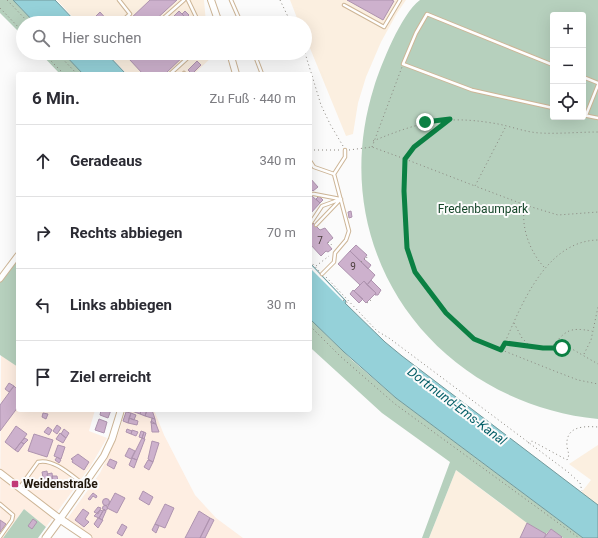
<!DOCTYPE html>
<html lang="de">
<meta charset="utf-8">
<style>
body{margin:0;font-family:Roboto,sans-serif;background:#f7f7f7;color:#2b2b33}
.controls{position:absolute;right:12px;top:12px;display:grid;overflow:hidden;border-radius:4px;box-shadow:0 4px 16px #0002}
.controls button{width:36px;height:36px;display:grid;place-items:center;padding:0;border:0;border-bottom:1px solid #e1e1e2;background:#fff;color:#2b2b33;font:20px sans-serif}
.stop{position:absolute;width:12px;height:12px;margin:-9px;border:3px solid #0b8043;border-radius:50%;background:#fff}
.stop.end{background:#0b8043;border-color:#fff;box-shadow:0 1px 4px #0008}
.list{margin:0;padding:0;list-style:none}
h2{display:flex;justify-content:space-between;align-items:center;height:52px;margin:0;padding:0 16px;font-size:17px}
h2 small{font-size:13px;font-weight:400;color:#7c7c81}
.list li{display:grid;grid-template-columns:26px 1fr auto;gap:12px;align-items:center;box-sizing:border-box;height:72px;padding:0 16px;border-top:1px solid #e1e1e2}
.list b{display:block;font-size:15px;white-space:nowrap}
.list em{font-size:13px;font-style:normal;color:#7c7c81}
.icon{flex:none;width:22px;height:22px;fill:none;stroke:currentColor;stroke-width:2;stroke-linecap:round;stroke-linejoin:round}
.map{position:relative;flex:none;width:598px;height:538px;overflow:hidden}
.search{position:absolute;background:#fff;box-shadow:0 4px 16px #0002;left:16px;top:16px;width:296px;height:44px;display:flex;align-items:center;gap:10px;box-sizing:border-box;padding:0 14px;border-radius:22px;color:#7c7c81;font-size:15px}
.panel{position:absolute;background:#fff;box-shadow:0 4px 16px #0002;left:16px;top:72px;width:296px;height:340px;border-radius:4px}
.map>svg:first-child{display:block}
.commercial{fill:#feeee2}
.built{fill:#fbefe0}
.green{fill:#b6d0bd;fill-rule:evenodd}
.water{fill:#95d1d9;stroke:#72999b}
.pier{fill:#fbfbfb}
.building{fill:#cdb1cd;stroke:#ae93af}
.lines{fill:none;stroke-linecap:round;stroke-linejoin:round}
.service-casing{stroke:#cdb596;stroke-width:4.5}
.minor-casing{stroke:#cdb596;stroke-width:7}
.tertiary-casing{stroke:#cdb596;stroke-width:8}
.secondary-casing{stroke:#cdb596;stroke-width:9}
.path{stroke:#89857e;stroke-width:1;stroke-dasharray:1 3;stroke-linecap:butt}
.service{stroke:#fff;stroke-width:2.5}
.minor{stroke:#fff;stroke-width:5}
.tertiary{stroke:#fff;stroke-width:6}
.secondary{stroke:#fff;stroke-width:7}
.route{stroke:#0b8043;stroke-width:5}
.poi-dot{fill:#c13977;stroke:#fbfbfb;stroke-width:1.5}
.labels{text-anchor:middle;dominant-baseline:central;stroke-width:4;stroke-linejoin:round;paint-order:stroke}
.number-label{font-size:10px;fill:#4b3e3c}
.park-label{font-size:12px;fill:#154629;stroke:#fbfbfb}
.poi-label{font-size:12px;font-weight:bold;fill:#20170b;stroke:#fbfbfb;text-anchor:start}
.water-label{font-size:13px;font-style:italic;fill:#045e67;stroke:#fbfbfb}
</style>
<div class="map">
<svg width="598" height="538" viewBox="0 0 598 538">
<rect width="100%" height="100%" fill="#fbfbfb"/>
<!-- commercial -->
<path class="commercial" d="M1 355 18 367V410H95L89 431 107 438 90 467 46 527 24 509 3 538H0Z
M126 410H154L164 435 195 495 216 518 243 538H89L65 522 100 473 117 437Z"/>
<!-- built -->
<path class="built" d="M57 0H204L206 23H78Z
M290 0H406L397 13 381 42 366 77 358 103 353 134 346 136 305 36V23H299Z
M107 53H215V54L194 74H127Z
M598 445V505L581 493 591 480 569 464Z
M456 470 505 507 547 533 551 529 563 538H429Z"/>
<!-- green -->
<path class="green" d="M0 0H13L35 23H23V36L0 13Z
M420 0H598V419C432 402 323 249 374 87 381 65 401 14 420 0ZM553 15H583V117H553Z
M40 53H63L83 74H60Z
M18 255V367L0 355V279Z
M310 319 353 361 396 398 583 538H563L551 529 546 534 527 523 456 470 429 538H422L450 462 382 413 313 350 310 347Z
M24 509 46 527 38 538H3Z"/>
<!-- water -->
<path class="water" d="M13 0H55L77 23H35Z
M63 53H106L126 74H83Z
M310 263 346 301 345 303 385 342 402 356 598 505V538H583L571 529 396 398 344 352 310 319Z"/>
<!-- pier -->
<path class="pier" d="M310 264 344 300 343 301 310 268Z"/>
<!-- building -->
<path class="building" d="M150 0H177L152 23H130L128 21Z
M347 0H391L394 1 383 20Z
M179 11 191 23H167Z
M185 11 189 15 186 18 182 14Z
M100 12 110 23H97L93 19Z
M135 53H187L165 74H143L129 59Z
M197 61 201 65 192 74 188 70Z
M310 178 318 187 313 191 310 188Z
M312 196 320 203 310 214V198Z
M319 196 323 200 320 203 316 199Z
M351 211 352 217 349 218 348 212Z
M313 223 320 230 325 228 333 238 327 243 332 249 328 252 326 251 321 256 310 244V227Z
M356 245 367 255 364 259 371 265 368 269 350 251Z
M350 251 375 275 367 285 364 281 360 285 338 264Z
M371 280 381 290 378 295H375L376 293 367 285Z
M364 281 376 293 366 303 354 291Z
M353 290 363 299 359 303 350 294Z
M9 383 14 386 9 392 5 389Z
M14 386 18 390V407L0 431V405Z
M101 410H111L108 418 100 415Z
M129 410H140L141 411 140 414Z
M140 410H147L145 416 140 414 141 411Z
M147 410H152L155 419 145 416Z
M126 412 131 413 128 423 123 421Z
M43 413 48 414 46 419 42 417Z
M131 413 136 415 134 420 129 418Z
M129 418 138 421 137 425 128 423Z
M152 418 155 419 156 424 151 423Z
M99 419 107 422 104 433 95 430Z
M151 421 156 424 159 432H152Z
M57 425 61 428 57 434 53 431Z
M16 426 27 434 15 450 5 442Z
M48 427 52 430 49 435 44 432Z
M64 429 69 433 66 438 61 434Z
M127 429 132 431 131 434 126 432Z
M132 430 138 432 136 436 131 434Z
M141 431 144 432 142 438 139 437Z
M144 432 146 433 144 439 142 438Z
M60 433 66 438 63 443 56 439Z
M34 434 53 440 47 457 28 451Z
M25 438 28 440 24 444 21 442Z
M142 438 145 439 137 460 132 458Z
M152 441 159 443 153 462 148 459Z
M21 442 24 444 18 452 15 450Z
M58 445 65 447 61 459 54 456Z
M129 448 135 451 131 459 125 456Z
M78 454 89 462 84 470 72 462 73 460 71 459Z
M57 457 61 460 59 463 55 460Z
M132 458 137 460 134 468 129 465Z
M110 459 117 462 114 469 107 465Z
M148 460 153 462 149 470 144 467Z
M47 471 49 483H44L42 472Z
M52 473 53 481H48L47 474Z
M52 476H57L58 481 53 482Z
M58 481 59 487 53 488V482Z
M143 491 153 497 149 505 139 499Z
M93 493 97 496 96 498 93 496 90 500 88 499Z
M115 493 125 498 117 513 107 508Z
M102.5 502a3.5 3.5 0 1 1 7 0a3.5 3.5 0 1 1-7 0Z
M165 504 174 508 165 528 155 524Z
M102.5 508a2.5 2.5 0 1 1 5 0a2.5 2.5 0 1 1-5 0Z
M98 507 101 508 98 514 94 512Z
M83 509 89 513 85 519 89 522 84 527 75 520Z
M104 509 106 511 102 520 99 518Z
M100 510 103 511 99 518 94 516Z
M199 511 210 518 200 538H185Z
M98 518 103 520 98 528 94 524Z
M210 518 214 520 205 538H200Z
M33 519 37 522 32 529 28 526Z
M0 520 6 524 0 532Z
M527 523 546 534 544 538H520Z
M122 524 127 527 122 536 117 533Z
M155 524 159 526 156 533 152 530Z
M551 529 562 537 561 538H544Z"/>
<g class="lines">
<defs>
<path id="service" d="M119 0 130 14 121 22 122 23
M188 0 199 23
M231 0 241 23
M344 5 384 27 400 0
M158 23 184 0
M254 53 262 74
M553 65 427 14 416 33 403 64 472 90 553 108
M170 74 193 53
M183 74 184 73
M583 77 598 83
M583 115 598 118
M586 115 598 85
M310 161 314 167 334 174 349 231 346 240 335 253 334 262 322 274
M334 174 345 157V150
M310 194H314L340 199
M310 224 322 206 341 199
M316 225 339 201
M20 487 38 462C53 458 71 475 83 484
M0 504 13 515 12 520 0 537"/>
<path id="minor" d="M0 279 18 255"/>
<path id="tertiary" d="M211 0 219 23
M230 53 236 74
M0 473 60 519 104 456 112 439 121 410"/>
<path id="secondary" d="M46 538 60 519 88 538"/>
</defs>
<!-- service casing -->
<use href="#service" class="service-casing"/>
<!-- minor casing -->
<use href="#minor" class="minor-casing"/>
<!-- tertiary casing -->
<use href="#tertiary" class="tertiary-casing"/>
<!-- secondary casing -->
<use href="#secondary" class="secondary-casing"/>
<!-- path -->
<path class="path" d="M7 0 29 23
M280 0 291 23
M0 8 23 32
M43 53 64 74
M57 53 77 74
M305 53 321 105 330 124 343 146
M449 119 414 147 405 159 475 186
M505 128 475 186 525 205
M373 141C417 123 444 115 492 123 508 125 523 132 540 133 559 134 579 132 598 132
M372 147 402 67
M310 150H342
M349 150 372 147 405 159C404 188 402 219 407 248 411 280 449 320 474 339L557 372 578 380 598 384
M328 242 331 245 332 244
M310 261 319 271
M361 262 367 257 366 259
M316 266 329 256
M544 267C530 252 520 226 525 205L558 215 598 212
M326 277 377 331 389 338 568 472 580 483 582 491
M343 300 350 304
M367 303 371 300
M514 323 522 338 530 346 572 349 598 364
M310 326 340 356 395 404 579 538
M505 343 529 346
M551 348C566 330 569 327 592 331
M502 349C520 309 544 241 598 240
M584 354 591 340 598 307
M528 443 532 441 567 460C570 455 568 452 567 447 565 426 583 426 598 427"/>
<!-- service -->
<use href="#service" class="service"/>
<!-- minor -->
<use href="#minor" class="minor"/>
<!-- tertiary -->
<use href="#tertiary" class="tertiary"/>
<!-- secondary -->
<use href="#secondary" class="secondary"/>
</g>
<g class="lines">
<!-- route -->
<path class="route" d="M425 122 450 119 414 147 405 159 404 191 407 248 415 272 446 313 474 339 501 350 505 343 543 348H562"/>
</g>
<!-- markers -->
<rect class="poi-dot" x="11" y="480" width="8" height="8" rx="2"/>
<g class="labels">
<!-- number labels -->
<g class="number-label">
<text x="320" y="240">7</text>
<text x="353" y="266">9</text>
</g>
<!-- park labels -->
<g class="park-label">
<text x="483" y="209">Fredenbaumpark</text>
</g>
<!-- poi labels -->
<g class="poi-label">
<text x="23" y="484">Weidenstraße</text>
</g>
<!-- water labels -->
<g class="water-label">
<text transform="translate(457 406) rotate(37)">Dortmund-Ems-Kanal</text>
</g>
</g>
</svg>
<div class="controls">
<button>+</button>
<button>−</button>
<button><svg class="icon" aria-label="locate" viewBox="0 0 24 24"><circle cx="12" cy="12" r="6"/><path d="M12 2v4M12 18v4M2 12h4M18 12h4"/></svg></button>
</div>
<div class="stop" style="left:562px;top:348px"></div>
<div class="stop end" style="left:425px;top:122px"></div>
<div class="search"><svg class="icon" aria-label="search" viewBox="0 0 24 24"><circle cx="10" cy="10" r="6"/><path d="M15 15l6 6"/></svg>Hier suchen</div>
<section class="panel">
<h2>6 Min.<small>Zu Fuß · 440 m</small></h2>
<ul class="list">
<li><svg class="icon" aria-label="ahead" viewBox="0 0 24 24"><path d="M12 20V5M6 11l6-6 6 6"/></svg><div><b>Geradeaus</b></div><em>340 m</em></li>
<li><svg class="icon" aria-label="right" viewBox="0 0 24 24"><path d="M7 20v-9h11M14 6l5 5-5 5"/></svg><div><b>Rechts abbiegen</b></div><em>70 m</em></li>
<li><svg class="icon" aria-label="left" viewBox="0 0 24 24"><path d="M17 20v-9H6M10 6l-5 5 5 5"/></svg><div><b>Links abbiegen</b></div><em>30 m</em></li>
<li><svg class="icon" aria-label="arrive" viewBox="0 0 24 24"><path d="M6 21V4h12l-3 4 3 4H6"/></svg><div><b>Ziel erreicht</b></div></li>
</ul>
</section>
</div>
